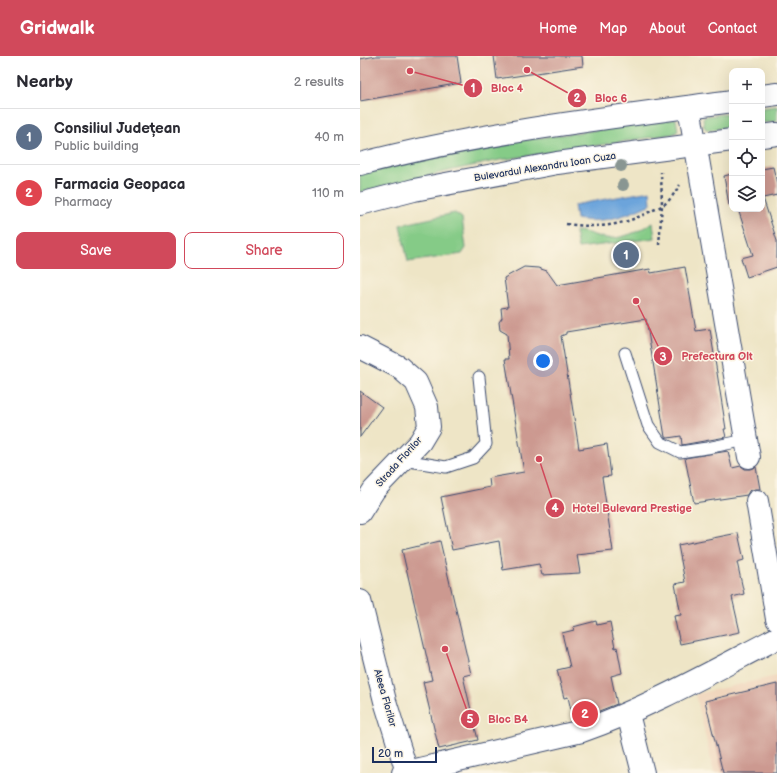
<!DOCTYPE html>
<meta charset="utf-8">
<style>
body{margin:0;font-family:"Balsamiq Sans",sans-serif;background:#f7f7f7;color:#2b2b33}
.controls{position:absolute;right:12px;top:12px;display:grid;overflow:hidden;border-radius:8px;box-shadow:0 4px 16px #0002}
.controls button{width:36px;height:36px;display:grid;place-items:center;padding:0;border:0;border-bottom:1px solid #e1e1e2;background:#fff;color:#2b2b33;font:20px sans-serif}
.scale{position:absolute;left:12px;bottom:10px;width:65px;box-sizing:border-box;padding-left:4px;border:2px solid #1b2f5e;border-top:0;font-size:11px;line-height:14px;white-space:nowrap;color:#1b2f5e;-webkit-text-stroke:3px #fcf5e5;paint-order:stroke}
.you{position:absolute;left:183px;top:305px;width:14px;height:14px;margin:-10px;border:3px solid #fff;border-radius:50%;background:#1a73e8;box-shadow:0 0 0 6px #1a73e833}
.badge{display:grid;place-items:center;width:26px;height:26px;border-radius:50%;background:#d1495b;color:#fff;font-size:13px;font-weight:700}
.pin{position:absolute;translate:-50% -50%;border:2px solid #fff;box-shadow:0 1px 4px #0006}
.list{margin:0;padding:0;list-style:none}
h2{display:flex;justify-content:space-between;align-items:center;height:52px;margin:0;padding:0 16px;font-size:17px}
h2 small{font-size:13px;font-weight:400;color:#7c7c81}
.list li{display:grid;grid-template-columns:26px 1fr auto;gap:12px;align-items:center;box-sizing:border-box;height:56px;padding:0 16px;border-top:1px solid #e1e1e2}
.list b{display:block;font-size:15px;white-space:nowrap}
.list p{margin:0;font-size:13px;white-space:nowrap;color:#7c7c81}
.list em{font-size:13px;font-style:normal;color:#7c7c81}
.actions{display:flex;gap:8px;padding:12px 16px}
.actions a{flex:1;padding:9px 0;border:1px solid #d1495b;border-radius:8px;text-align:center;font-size:14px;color:#d1495b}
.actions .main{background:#d1495b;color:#fff}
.icon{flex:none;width:22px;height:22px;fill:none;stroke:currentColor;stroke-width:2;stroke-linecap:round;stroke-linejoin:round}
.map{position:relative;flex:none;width:417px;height:717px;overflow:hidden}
header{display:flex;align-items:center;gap:24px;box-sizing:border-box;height:56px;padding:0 20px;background:#d1495b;color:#fff}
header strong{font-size:19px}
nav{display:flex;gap:22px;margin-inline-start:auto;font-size:14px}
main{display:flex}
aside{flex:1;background:#fff}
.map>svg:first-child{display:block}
.built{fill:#f0d5bc}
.green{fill:#85cb87;stroke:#507d72}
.water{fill:#6ca4db;stroke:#446a9c}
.building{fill:#cc9990}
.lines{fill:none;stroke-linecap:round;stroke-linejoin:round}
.service-casing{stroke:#3b4a6e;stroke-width:13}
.minor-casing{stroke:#3b4a6e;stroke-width:24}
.tertiary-casing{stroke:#3b4a6e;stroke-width:24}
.secondary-casing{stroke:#3b4a6e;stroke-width:24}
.path{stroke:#3b4a6e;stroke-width:2.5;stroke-dasharray:3 3;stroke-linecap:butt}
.service{stroke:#fff;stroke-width:11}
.minor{stroke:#fff;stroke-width:22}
.tertiary{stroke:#fff;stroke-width:22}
.secondary{stroke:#fff;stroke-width:22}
.tree{fill:#899692}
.labels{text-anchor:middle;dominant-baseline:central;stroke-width:3;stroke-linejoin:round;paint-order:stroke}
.street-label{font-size:10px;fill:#1b2f5e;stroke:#fcf5e5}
.leader{fill:none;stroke:#d1495b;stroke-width:1.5}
.callout-dot{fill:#d1495b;stroke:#fcf5e5;stroke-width:1.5}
.mark-label{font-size:12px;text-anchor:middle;font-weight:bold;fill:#fff}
.callout-label{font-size:11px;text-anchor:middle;font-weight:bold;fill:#d1495b;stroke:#fcf5e5;stroke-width:3;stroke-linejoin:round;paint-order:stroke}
</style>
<header>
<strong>Gridwalk</strong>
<nav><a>Home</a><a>Map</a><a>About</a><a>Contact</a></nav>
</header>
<main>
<aside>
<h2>Nearby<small>2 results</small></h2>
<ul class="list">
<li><span class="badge" style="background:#5c6f8a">1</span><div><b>Consiliul Județean</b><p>Public building</p></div><em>40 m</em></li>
<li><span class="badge" style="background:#e0444e">2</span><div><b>Farmacia Geopaca</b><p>Pharmacy</p></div><em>110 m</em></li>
</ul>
<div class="actions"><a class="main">Save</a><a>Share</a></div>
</aside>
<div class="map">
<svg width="417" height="717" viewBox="0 0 417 717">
<rect width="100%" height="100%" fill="#fcf5e5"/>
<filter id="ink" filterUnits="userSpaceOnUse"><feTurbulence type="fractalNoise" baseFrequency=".025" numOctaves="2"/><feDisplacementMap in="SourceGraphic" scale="8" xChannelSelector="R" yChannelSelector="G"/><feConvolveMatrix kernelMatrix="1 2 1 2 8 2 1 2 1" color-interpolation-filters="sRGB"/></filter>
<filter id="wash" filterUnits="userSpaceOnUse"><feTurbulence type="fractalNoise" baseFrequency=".012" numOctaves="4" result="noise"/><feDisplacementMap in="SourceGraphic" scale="16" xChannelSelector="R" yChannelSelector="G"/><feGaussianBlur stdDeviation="0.9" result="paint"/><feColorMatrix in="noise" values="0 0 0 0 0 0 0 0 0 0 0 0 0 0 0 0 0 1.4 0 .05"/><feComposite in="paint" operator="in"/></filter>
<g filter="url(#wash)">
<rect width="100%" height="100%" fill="#eee5c6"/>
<!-- built -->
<path class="built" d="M417 620V717H354L336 638Z"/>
<!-- green -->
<path class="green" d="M417 50V65L402 67V52Z
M372 57V71L348 74 344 71 343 62 348 60Z
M316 63 318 75 313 78 140 104 97 113 0 136V115L91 94Z
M95 157 102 162 106 192 102 198 48 206 40 169Z
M293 167 295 182 218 192 215 175C227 175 234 180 245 182 261 184 280 175 293 167Z"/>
<!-- water -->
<path class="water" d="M290 135 291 148C265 160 245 168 216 163L214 149Z"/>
<g id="blocks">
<!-- building -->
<path class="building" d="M16 0H97L101 27 0 45V3Z
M134 0H222L223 10 137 23Z
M413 111 417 128V139L403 142 417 185V211L387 221 381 202 393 199 378 153H402V113Z
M372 118V148L369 149 364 120Z
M164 211 178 212 187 215 197 229 290 213 291 217 325 211 336 275 350 273 366 373H364L366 381 322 389 321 380 308 382 305 381 286 263 206 276V278L201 280 219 393 247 388 251 420 242 421 253 495 217 499 220 517 182 519 179 508 143 514 139 485 92 494 81 441 130 431 129 422 164 416 145 303H149L147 278 140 274 139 266 142 262 141 252 148 251 144 222Z
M0 335 22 351 0 381Z
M368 395 372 412 381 410 385 413H391L396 411 400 433H395L389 435 387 439 334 447 325 402Z
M378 477 384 504 377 506 384 538 372 541 380 576 320 588 314 560 321 559 315 528 325 526 318 489Z
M80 485 111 618 103 620 118 684 79 693 63 626 72 624 42 494Z
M236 565 237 569 250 566 255 592 257 591 262 617 251 620 257 648 221 662 220 661 213 663 208 641 204 642 197 614 210 611 202 577 214 574 213 571Z
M417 628V717H363L345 645Z"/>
</g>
</g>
<g filter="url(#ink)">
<use href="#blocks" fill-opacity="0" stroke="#3b4a6e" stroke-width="1"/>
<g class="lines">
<defs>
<path id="service" d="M265 297 288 369 300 386 320 396 347 392 386 384
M43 404 86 411 113 402 126 388 119 321"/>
<path id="minor" d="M329 51 389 401
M0 291 39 311 56 326 67 351 69 371 60 386 14 434 0 456
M397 445 417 563
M0 545 25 645 47 716
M268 658 283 717"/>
<path id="tertiary" d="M43 717 222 675C290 651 353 615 417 582"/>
<path id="secondary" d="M402 40 417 38
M402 80 417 78
M0 108C122 76 248 62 372 45
M0 148 54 134 197 107 372 84"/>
</defs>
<!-- service casing -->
<use href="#service" class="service-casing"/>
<!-- minor casing -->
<use href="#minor" class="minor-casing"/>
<!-- tertiary casing -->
<use href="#tertiary" class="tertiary-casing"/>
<!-- secondary casing -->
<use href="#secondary" class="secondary-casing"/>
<!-- path -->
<path class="path" d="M206 168C238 172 261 171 291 155 296 153 303 150 307 146 312 142 316 134 320 129
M299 189 302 149 301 116"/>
<!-- service -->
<use href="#service" class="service"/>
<!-- minor -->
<use href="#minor" class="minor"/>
<!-- tertiary -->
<use href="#tertiary" class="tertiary"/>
<!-- secondary -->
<use href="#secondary" class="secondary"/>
</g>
<!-- trees -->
<g class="tree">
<circle cx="261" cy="110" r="6"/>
<circle cx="263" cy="129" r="6"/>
</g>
</g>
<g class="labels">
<!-- street labels -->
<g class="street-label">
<text transform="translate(185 111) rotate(-9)">Bulevardul Alexandru Ioan Cuza</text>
<text transform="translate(39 406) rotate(-48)">Strada Florilor</text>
<text transform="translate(25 642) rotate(74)">Aleea Florilor</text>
</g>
</g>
<!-- callouts -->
<path class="leader" d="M50 15L113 32M167 14L217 42M276 245L303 300M179 403L195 452M85 593L110 663"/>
<g class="callout-dot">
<circle cx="50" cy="15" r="4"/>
<circle cx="167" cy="14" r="4"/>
<circle cx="276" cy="245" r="4"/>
<circle cx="179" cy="403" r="4"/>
<circle cx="85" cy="593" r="4"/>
<circle cx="113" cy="32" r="10"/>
<circle cx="217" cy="42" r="10"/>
<circle cx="303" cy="300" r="10"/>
<circle cx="195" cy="452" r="10"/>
<circle cx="110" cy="663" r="10"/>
</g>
<g class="mark-label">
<text x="113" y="36">1</text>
<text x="217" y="46">2</text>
<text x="303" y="305">3</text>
<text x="195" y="456">4</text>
<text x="110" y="667">5</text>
</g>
<g class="callout-label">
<text x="147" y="36">Bloc 4</text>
<text x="251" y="46">Bloc 6</text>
<text x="357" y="304">Prefectura Olt</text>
<text x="272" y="456">Hotel Bulevard Prestige</text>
<text x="148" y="667">Bloc B4</text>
</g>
</svg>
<div class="controls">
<button>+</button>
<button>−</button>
<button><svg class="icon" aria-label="locate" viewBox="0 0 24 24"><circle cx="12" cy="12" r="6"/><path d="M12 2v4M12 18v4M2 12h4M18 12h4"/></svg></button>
<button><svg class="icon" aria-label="layers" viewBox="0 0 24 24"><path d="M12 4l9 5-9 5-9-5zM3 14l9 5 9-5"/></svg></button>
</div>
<div class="scale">20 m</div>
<div class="you"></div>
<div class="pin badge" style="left:266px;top:199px;background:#5c6f8a">1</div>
<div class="pin badge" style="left:225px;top:658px;background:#e0444e">2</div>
</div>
</main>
